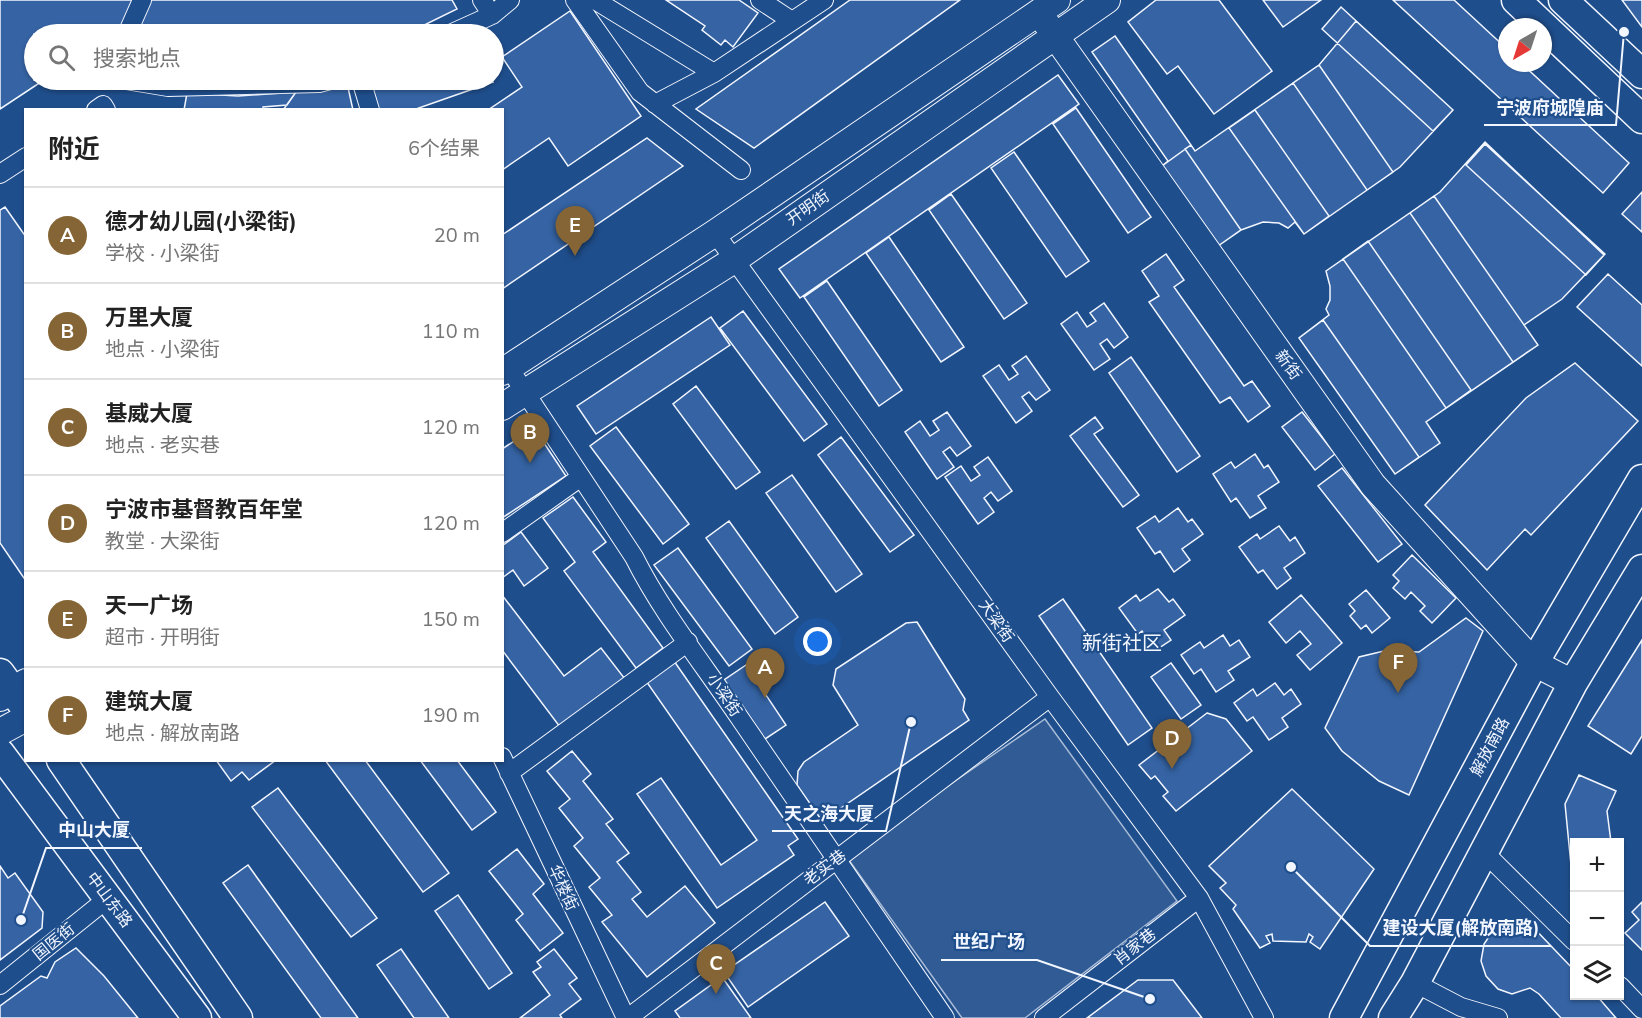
<!DOCTYPE html>
<html lang="zh">
<meta charset="utf-8">
<style>
body{margin:0;font-family:"Nunito Sans","Noto Sans SC",sans-serif;background:#f6f6f6;color:#222}
.controls{position:absolute;right:18px;bottom:18px;display:grid;overflow:hidden;border-radius:0px;box-shadow:0 2px 4px #0004}
.controls button{width:54px;height:54px;display:grid;place-items:center;padding:0;border:0;border-bottom:2px solid #e0e0e0;background:#fff;color:#222;font:30px sans-serif}
.compass{position:absolute;left:1498px;top:18px;width:54px;height:54px;border-radius:50%;background:#fff;box-shadow:0 2px 4px #0004;rotate:219deg}
.you{position:absolute;left:818px;top:642px;width:21px;height:21px;margin:-15px;border:4px solid #fff;border-radius:50%;background:#1a73e8;box-shadow:0 0 0 9px #1a73e833}
.badge{display:grid;place-items:center;width:39px;height:39px;border-radius:50%;background:#856535;color:#fff;font-size:20px;font-weight:700}
.pin{position:absolute;translate:-50% -50px;filter:drop-shadow(0 2px 3px #0008)}
.pin::after{content:'';position:absolute;top:32px;width:21px;height:18px;background:inherit;clip-path:polygon(0 0,100% 0,50% 100%)}
.list{margin:0;padding:0;list-style:none}
h2{display:flex;justify-content:space-between;align-items:center;height:78px;margin:0;padding:0 24px;font-size:26px}
h2 small{font-size:20px;font-weight:400;color:#767676}
.list li{display:grid;grid-template-columns:39px 1fr auto;gap:18px;align-items:center;box-sizing:border-box;height:96px;padding:0 24px;border-top:2px solid #e0e0e0}
.list b{display:block;font-size:22px;white-space:nowrap}
.list p{margin:0;font-size:20px;white-space:nowrap;color:#767676}
.list em{font-size:20px;font-style:normal;color:#767676}
.icon{flex:none;width:33px;height:33px;fill:none;stroke:currentColor;stroke-width:2;stroke-linecap:round;stroke-linejoin:round}
.map{position:relative;flex:none;width:1642px;height:1018px;overflow:hidden}
.search{position:absolute;background:#fff;box-shadow:0 2px 4px #0004;left:24px;top:24px;width:480px;height:66px;display:flex;align-items:center;gap:15px;box-sizing:border-box;padding:0 21px;border-radius:33px;color:#767676;font-size:22px}
.panel{position:absolute;background:#fff;box-shadow:0 2px 4px #0004;left:24px;top:108px;width:480px;height:654px;border-radius:0px}
.map>svg:first-child{display:block}
.built{fill:#305b95;stroke:#a8bbd7;stroke-width:1.5}
.building{fill:#3563a3;stroke:#f2f6ff;stroke-width:1.5}
.lines{fill:none;stroke-linecap:round;stroke-linejoin:round}
.street-casing{stroke:#f2f6ff;stroke-width:20}
.secondary-casing{stroke:#f2f6ff;stroke-width:28}
.primary-casing{stroke:#f2f6ff;stroke-width:31}
.street{stroke:#1f4e8c;stroke-width:18}
.secondary{stroke:#1f4e8c;stroke-width:26}
.primary{stroke:#1f4e8c;stroke-width:28}
.labels{text-anchor:middle;dominant-baseline:central;stroke-width:4.5;stroke-linejoin:round;paint-order:stroke}
.street-label{font-size:16px;fill:#f2f6ff;stroke:#1f4e8c}
.quarter-label{font-size:20px;fill:#f2f6ff;stroke:#1f4e8c}
.leader{fill:none;stroke:#f2f6ff;stroke-width:2}
.callout-dot{fill:#f2f6ff;stroke:#1f4e8c;stroke-width:2}
.callout-label{font-size:18px;text-anchor:middle;font-weight:bold;fill:#f2f6ff;stroke:#1f4e8c;stroke-width:4.5;stroke-linejoin:round;paint-order:stroke}
</style>
<div class="map">
<svg width="1642" height="1018" viewBox="0 0 1642 1018">
<rect width="100%" height="100%" fill="#1f4e8c"/>
<!-- built -->
<path class="built" d="M1045 719 1177 901 1025 1018H962L846 856Z"/>
<!-- building -->
<path class="building" d="M0 0H452L457 9 406 34H34V80H44L0 109Z
M666 0H739L758 13 733 47 725 40 721 45 702 30 705 26Z
M850 0H960L754 148 696 109Z
M1156 0H1219L1272 71 1214 114 1178 66 1167 74 1128 22Z
M1263 0H1321L1283 27Z
M1393 0H1454L1507 49V63H1521L1629 163 1603 193Z
M1622 0H1642V27Z
M1341 7 1453 110 1433 131 1322 29Z
M570 11 641 116 568 166 549 138 502 170V110H488L522 87 502 57Z
M1356 21 1453 110 1400 167 1304 234 1295 222 1288 228 1279 223 1263 222 1241 230 1218 246 1162 166 1191 145 1195 151 1319 65Z
M1115 36 1191 145 1185 149 1241 230 1218 246 1162 166 1168 161 1092 52Z
M1319 65 1393 172 1367 190 1293 83Z
M1058 75 1079 104 800 298 779 269Z
M369 80H492L493 82 416 109 378 110Z
M347 83 353 110H283L296 92Z
M296 92 287 105 263 107V110H184L187 93 238 96Z
M1076 108 1151 217 1128 233 1053 124Z
M1255 110 1329 216 1304 234 1229 128Z
M647 138 683 166 502 289V235Z
M1485 142 1604 255 1562 299 1524 325 1538 345 1426 422 1440 443 1395 474 1299 338 1329 315 1326 309 1330 300V286L1326 271 1440 192Z
M1485 144 1605 254 1586 275 1466 165Z
M1014 152 1089 261 1066 277 991 168Z
M1642 192V232L1622 214Z
M951 194 1027 303 1004 319 929 210Z
M1434 196 1538 345 1513 362 1410 213Z
M5 207 26 237V581L0 543V210Z
M889 237 964 347 941 362 866 253Z
M1368 241 1471 390 1446 408 1343 259Z
M1166 254 1184 280 1174 287 1244 386 1252 381 1270 406 1248 422 1230 397 1220 403 1149 302 1159 296 1142 271Z
M1608 274 1642 305V366L1577 307Z
M827 281 902 390 879 406 804 297Z
M1104 303 1128 337 1114 348 1107 339 1100 344 1110 359 1094 370 1061 324 1077 312 1087 327 1096 321 1090 313Z
M743 311 827 424 804 441 720 328Z
M711 317 730 345 596 434 577 406Z
M1323 320 1419 457 1395 474 1299 338Z
M1026 356 1050 390 1036 400 1029 392 1022 397 1032 411 1016 423 983 376 999 365 1009 380 1018 374 1012 366Z
M1131 357 1200 456 1177 472 1109 373Z
M1575 363 1638 421 1531 535 1525 529 1487 570 1425 505 1526 398Z
M696 386 760 472 736 489 673 404Z
M947 412 971 446 957 456 950 447 943 452 954 467 937 479 905 432 920 421 930 436 939 430 933 421Z
M1302 412 1335 454 1315 470 1282 427Z
M1095 417 1103 428 1094 434 1139 495 1123 507 1070 436Z
M616 427 689 524 663 544 590 446Z
M534 428 566 476 502 518V449Z
M841 437 914 535 890 552 818 455Z
M1255 454 1264 468 1268 465 1279 482 1258 496 1266 508 1250 518 1236 498 1231 502 1213 474 1231 462 1235 468Z
M988 457 1012 491 998 501 991 492 984 498 994 512 978 524 945 477 961 466 971 481 980 475 974 467Z
M1342 468 1402 544 1378 562 1318 486Z
M792 475 862 574 836 592 766 493Z
M573 497 606 542 593 552 663 648 636 668 564 571 575 562 543 518Z
M1178 508 1188 522 1192 519 1203 534 1182 549 1190 560 1174 572 1160 551 1155 554 1137 528 1155 516 1159 522Z
M729 521 798 617 775 634 706 538Z
M1279 526 1290 541 1295 537 1305 553 1284 568 1291 578 1277 589 1263 570 1258 573 1239 547 1257 534 1260 539Z
M521 532 548 568 524 586 513 570 502 578V546Z
M678 548 752 649 729 666 654 565Z
M1412 555 1456 598 1432 623 1420 611 1425 606 1411 592 1405 599 1393 588 1399 581 1393 575Z
M1158 589 1169 602 1173 599 1185 615 1164 630 1171 640 1156 650 1142 631 1138 634 1119 608 1136 595 1140 601Z
M1366 590 1390 618 1372 633 1366 625 1361 629 1350 616 1355 611 1349 604Z
M502 595 564 676 601 648 625 679 560 727 502 650Z
M1301 595 1342 643 1310 670 1297 655 1311 644 1300 631 1286 643 1269 622Z
M1063 599 1152 728 1128 745 1039 616Z
M1466 618 1483 631 1409 795 1379 781 1342 751 1325 728 1359 657 1384 651 1419 652Z
M917 622 965 699 963 710 969 720 822 821 797 785 798 771 804 762 858 725 833 685 836 669 906 623Z
M1223 635 1230 646 1239 640 1250 657 1228 671 1234 680 1216 692 1201 669 1194 674 1181 655 1200 642 1204 648Z
M1642 640V736L1631 754 1588 726Z
M674 661 798 839 788 846 794 855 717 908 637 794 661 778 721 865 757 840 646 681Z
M1171 663 1201 705 1181 719 1151 677Z
M746 665 786 725 762 741 721 682Z
M1275 683 1284 695 1291 689 1301 704 1282 718 1288 727 1269 740 1253 717 1247 721 1234 703 1253 689 1257 696Z
M1207 713 1226 719 1252 751 1176 811 1163 796 1168 792 1155 776 1151 779 1139 765Z
M572 751 591 774 583 781 613 819 606 824 629 853 617 862 641 892 632 899 647 917 685 886 715 923 647 977 602 922 612 915 589 887 600 878 574 846 583 838 559 808 570 799 547 771Z
M216 760H276L249 780 242 772 231 781Z
M325 760H365L449 873 423 892Z
M420 760H457L496 812 472 830Z
M1579 775 1616 791 1607 811 1611 842H1574V868L1571 865 1565 804Z
M278 788 377 918 351 937 252 807Z
M1292 789 1374 869 1320 949 1310 942 1313 937 1309 934 1306 942 1273 941 1272 934 1266 936 1270 943 1260 948 1233 909 1236 905 1220 888 1226 883 1209 866Z
M517 849 544 884 533 894 563 933 540 951 516 920 523 914 489 871Z
M248 865 358 1018H321L223 883Z
M0 866 8 878 15 873 43 912 42 928 0 960Z
M458 895 512 973 489 989 435 911Z
M825 902 849 936 748 1007 724 972Z
M1642 902V950L1625 933 1639 920 1632 912Z
M1513 922 1530 924 1574 970V996H1597L1616 1018H1561L1539 994 1530 988 1512 994 1498 989 1486 976 1481 961 1484 944 1495 928Z
M76 948 104 976 138 1018H0V1006L41 976 47 978 55 962Z
M401 949 449 1018H414L377 965Z
M554 949 577 978 569 984 581 999 560 1015 562 1018H520L550 995 533 972 541 967 537 962Z
M722 977 751 1018H680L675 1011Z
M1138 980H1173L1202 1018H1087Z"/>
<g class="lines">
<defs>
<path id="street" d="M482 0 492 15
M575 0 640 92 741 170
M595 0 714 73 655 104
M760 0 792 21
M127 34 142 0
M450 34 492 15 510 0
M714 73 824 0
M126 80 168 87 319 83 330 80
M361 80 370 110
M96 110 103 105 106 110
M0 174 26 157
M715 233 1050 697 1199 898 1264 1018
M509 368 634 557C662 613 704 665 739 717 807 818 876 918 945 1018
M502 533 581 477
M502 757 626 1018
M509 773 688 642
M1485 853 1574 941
M1415 983 1461 1007 1498 1018
M0 985 107 899
M1620 986 1642 1009
M628 1018 1050 697
M1044 1018 1199 898"/>
<path id="secondary" d="M1039 13 1373 485 1534 663 1573 683
M502 372 715 233 1057 0
M502 407 734 260 1107 0
M0 698 26 682
M0 732 26 718"/>
<path id="primary" d="M1516 0 1642 119
M1563 0 1642 74
M0 673 26 709
M0 753 197 1018
M61 760 238 1018
M1344 1018 1534 663 1642 479
M1393 1018 1415 983 1573 683 1642 569"/>
</defs>
<!-- street casing -->
<use href="#street" class="street-casing"/>
<!-- secondary casing -->
<use href="#secondary" class="secondary-casing"/>
<!-- primary casing -->
<use href="#primary" class="primary-casing"/>
<!-- street -->
<use href="#street" class="street"/>
<!-- secondary -->
<use href="#secondary" class="secondary"/>
<!-- primary -->
<use href="#primary" class="primary"/>
</g>
<g class="labels">
<!-- street labels -->
<g class="street-label">
<text transform="translate(808 208) rotate(-35)">开明街</text>
<text transform="translate(1288 365) rotate(54)">新街</text>
<text transform="translate(996 621) rotate(55)">大梁街</text>
<text transform="translate(724 695) rotate(56)">小梁街</text>
<text transform="translate(1490 747) rotate(-62)">解放南路</text>
<text transform="translate(825 868) rotate(-37)">老实巷</text>
<text transform="translate(563 888) rotate(65)">华楼街</text>
<text transform="translate(109 900) rotate(53)">中山东路</text>
<text transform="translate(54 942) rotate(-39)">国医街</text>
<text transform="translate(1135 947) rotate(-38)">肖家巷</text>
</g>
<!-- quarter labels -->
<g class="quarter-label">
<text x="1122" y="643">新街社区</text>
</g>
</g>
<!-- callouts -->
<path class="leader" d="M1624 32L1616 125H1484M911 722L886 831H772M21 920L46 848H142M1291 867L1370 946H1551M1150 999L1037 960H941"/>
<g class="callout-dot">
<circle cx="1624" cy="32" r="6"/>
<circle cx="911" cy="722" r="6"/>
<circle cx="21" cy="920" r="6"/>
<circle cx="1291" cy="867" r="6"/>
<circle cx="1150" cy="999" r="6"/>
</g>
<g class="callout-label">
<text x="1550" y="114">宁波府城隍庙</text>
<text x="829" y="820">天之海大厦</text>
<text x="94" y="836">中山大厦</text>
<text x="1461" y="934">建设大厦(解放南路)</text>
<text x="989" y="948">世纪广场</text>
</g>
</svg>
<div class="controls">
<button>+</button>
<button>−</button>
<button><svg class="icon" aria-label="layers" viewBox="0 0 24 24"><path d="M12 4l9 5-9 5-9-5zM3 14l9 5 9-5"/></svg></button>
</div>
<svg class="compass" viewBox="-18 -18 36 36"><path d="M0-13l5 13h-10z" fill="#e53935"/><path d="M0 13l5-13h-10z" fill="#767676"/></svg>
<div class="you"></div>
<div class="pin badge" style="left:765px;top:698px">A</div>
<div class="pin badge" style="left:530px;top:463px">B</div>
<div class="pin badge" style="left:716px;top:994px">C</div>
<div class="pin badge" style="left:1172px;top:769px">D</div>
<div class="pin badge" style="left:575px;top:256px">E</div>
<div class="pin badge" style="left:1398px;top:693px">F</div>
<div class="search"><svg class="icon" aria-label="search" viewBox="0 0 24 24"><circle cx="10" cy="10" r="6"/><path d="M15 15l6 6"/></svg>搜索地点</div>
<section class="panel">
<h2>附近<small>6个结果</small></h2>
<ul class="list">
<li><span class="badge">A</span><div><b>德才幼儿园(小梁街)</b><p>学校 · 小梁街</p></div><em>20 m</em></li>
<li><span class="badge">B</span><div><b>万里大厦</b><p>地点 · 小梁街</p></div><em>110 m</em></li>
<li><span class="badge">C</span><div><b>基威大厦</b><p>地点 · 老实巷</p></div><em>120 m</em></li>
<li><span class="badge">D</span><div><b>宁波市基督教百年堂</b><p>教堂 · 大梁街</p></div><em>120 m</em></li>
<li><span class="badge">E</span><div><b>天一广场</b><p>超市 · 开明街</p></div><em>150 m</em></li>
<li><span class="badge">F</span><div><b>建筑大厦</b><p>地点 · 解放南路</p></div><em>190 m</em></li>
</ul>
</section>
</div>
